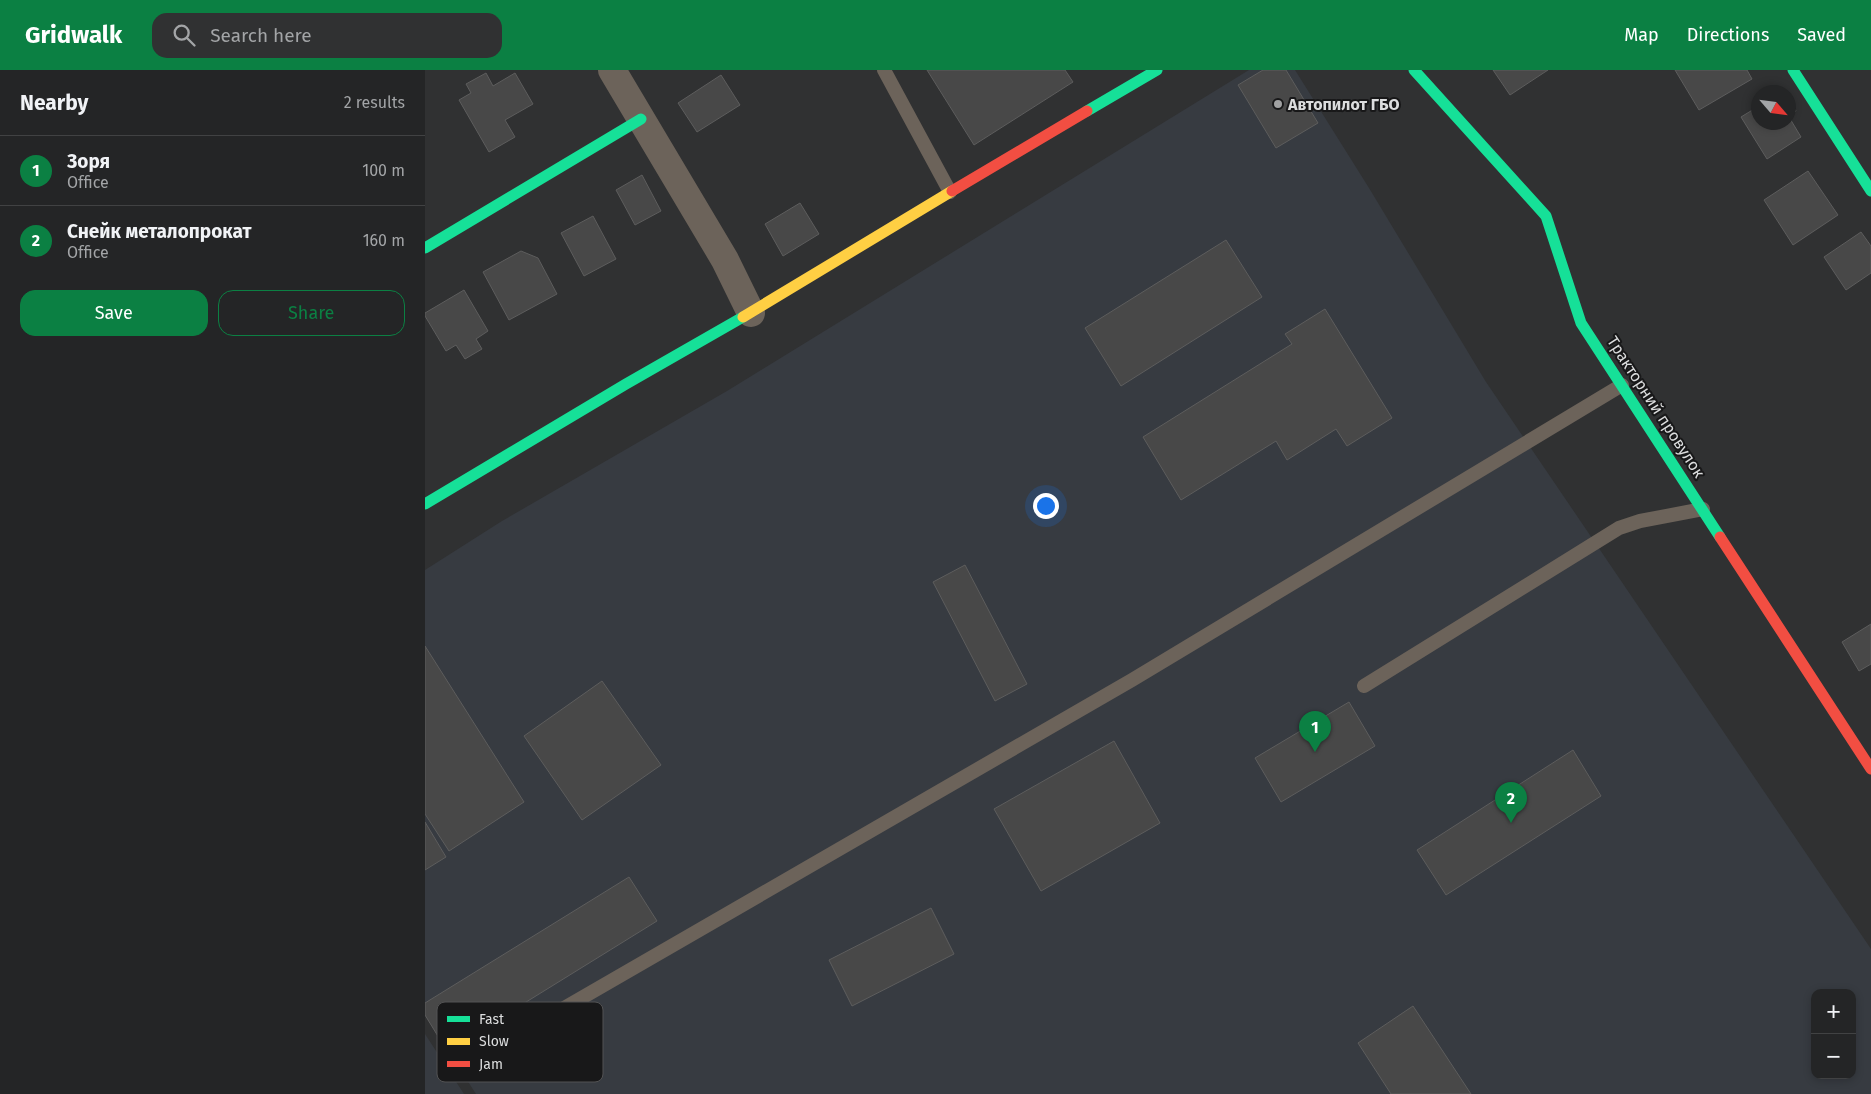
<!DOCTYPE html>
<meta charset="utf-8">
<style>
body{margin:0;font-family:"Fira Sans",sans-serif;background:#303132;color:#f1f3f6}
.controls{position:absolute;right:15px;bottom:15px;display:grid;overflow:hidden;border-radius:10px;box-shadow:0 2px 8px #0003}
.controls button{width:45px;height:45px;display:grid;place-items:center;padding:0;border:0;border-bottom:1px solid #414243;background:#242526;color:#f1f3f6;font:25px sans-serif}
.compass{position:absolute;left:1326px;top:15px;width:45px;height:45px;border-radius:50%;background:#242526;box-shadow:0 2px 8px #0003;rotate:118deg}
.you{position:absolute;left:620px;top:435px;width:18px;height:18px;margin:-12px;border:4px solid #fff;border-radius:50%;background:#1a73e8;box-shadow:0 0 0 8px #1a73e833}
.badge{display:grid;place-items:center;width:32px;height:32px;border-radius:50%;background:#0b8043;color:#fff;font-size:16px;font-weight:700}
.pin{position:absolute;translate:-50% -41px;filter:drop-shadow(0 1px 2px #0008)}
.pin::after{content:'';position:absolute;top:26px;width:18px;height:15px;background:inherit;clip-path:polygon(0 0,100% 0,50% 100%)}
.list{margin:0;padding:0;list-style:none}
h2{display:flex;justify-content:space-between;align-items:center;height:65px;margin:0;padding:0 20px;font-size:21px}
h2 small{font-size:16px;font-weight:400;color:#a3a5a7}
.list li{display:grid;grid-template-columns:32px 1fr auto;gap:15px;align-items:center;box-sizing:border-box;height:70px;padding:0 20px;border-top:1px solid #414243}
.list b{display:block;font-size:19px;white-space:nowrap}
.list p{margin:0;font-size:16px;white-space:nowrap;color:#a3a5a7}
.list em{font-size:16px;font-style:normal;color:#a3a5a7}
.actions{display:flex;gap:10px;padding:15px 20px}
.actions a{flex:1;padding:11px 0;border:1px solid #0b8043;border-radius:15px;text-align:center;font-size:18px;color:#0b8043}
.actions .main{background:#0b8043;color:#fff}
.icon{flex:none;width:28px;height:28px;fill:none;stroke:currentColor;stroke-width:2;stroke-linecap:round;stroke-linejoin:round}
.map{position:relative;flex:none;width:1446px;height:1024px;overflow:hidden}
header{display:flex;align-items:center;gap:30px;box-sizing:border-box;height:70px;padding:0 25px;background:#0b8043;color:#fff}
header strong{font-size:24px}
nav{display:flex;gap:28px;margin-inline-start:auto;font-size:18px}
.search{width:350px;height:45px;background:#303132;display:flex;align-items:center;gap:12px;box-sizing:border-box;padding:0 18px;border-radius:15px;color:#a3a5a7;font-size:19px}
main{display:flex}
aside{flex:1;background:#242526}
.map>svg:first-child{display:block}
.built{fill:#373b41;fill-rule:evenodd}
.building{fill:#484848;stroke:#5d5d5d}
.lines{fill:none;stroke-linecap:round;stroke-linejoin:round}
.lane{stroke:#6c635a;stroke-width:14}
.street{stroke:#6c635a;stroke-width:28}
.fast{stroke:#16e098;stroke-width:11}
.slow{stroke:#ffcf43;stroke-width:11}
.jam{stroke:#f24e42;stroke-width:11}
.poi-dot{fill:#a0a1a2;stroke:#181819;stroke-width:2}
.labels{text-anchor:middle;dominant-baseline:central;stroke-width:4;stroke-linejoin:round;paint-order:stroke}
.poi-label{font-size:16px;font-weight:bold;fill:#dcddde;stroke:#181819;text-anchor:start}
.street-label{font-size:16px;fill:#dcddde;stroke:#181819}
.key{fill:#181819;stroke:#535354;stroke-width:1}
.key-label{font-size:14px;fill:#dcddde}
</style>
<header>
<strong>Gridwalk</strong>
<div class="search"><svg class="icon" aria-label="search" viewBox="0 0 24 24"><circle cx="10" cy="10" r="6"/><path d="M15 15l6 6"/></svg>Search here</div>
<nav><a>Map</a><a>Directions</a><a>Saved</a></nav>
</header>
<main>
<aside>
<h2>Nearby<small>2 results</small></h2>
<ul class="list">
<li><span class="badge">1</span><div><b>Зоря</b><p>Office</p></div><em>100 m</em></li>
<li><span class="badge">2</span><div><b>Снейк металопрокат</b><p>Office</p></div><em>160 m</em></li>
</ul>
<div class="actions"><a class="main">Save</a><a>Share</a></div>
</aside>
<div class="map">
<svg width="1446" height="1024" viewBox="0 0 1446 1024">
<rect width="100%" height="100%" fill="#303132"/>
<!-- built -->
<path class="built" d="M824 0H870L944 118 1061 312 1446 879V1024H51L0 945V500L77 451 302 321ZM1390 923H1427V1005H1390Z
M0 964 39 1024H0Z"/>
<!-- building -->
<path class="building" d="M502 0H640L648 12 549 75Z
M838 0H861L893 53 851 78 813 15Z
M1068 0H1123L1085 25Z
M1250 0H1322L1327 9 1274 40Z
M61 3 68 16 90 3 108 34 80 50 90 67 64 82 34 30 46 23 41 14Z
M296 5 315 35 272 62 253 33Z
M1364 29 1371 41 1364 46Z
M1334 36V52H1364V47L1376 67 1342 89 1316 47Z
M1383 101 1413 145 1368 175 1339 130Z
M217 105 236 141 210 155 191 120Z
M375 133 394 164 358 186 340 154Z
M168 146 191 189 159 206 136 163Z
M1436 162 1446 176V203L1421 220 1399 187Z
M801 170 837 227 696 316 660 258Z
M96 181 113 188 132 224 84 250 58 202Z
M39 220 63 261 51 269 57 279 40 289 31 275 21 281 0 246V243Z
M900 239 967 348 922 376 911 359 862 390 851 371 756 430 718 367 867 274 860 264Z
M540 495 602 614 570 631 508 512Z
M1446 554V594L1434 601 1417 572Z
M0 576 99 732 24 781 0 744Z
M177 611 236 695 157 750 99 666Z
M924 632 950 676 856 732 830 688Z
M689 671 735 753 616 821 569 739Z
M1148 680 1176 726 1021 825 992 780Z
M0 752 21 787 0 800Z
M204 807 232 851 22 981 0 945V933Z
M506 838 529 884 427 936 404 890Z
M988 936 1046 1024H966L933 973Z"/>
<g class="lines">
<!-- lane -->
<path class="lane" d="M459 0 525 122
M939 616 1194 458 1215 451 1278 439
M63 982 707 610 1197 315"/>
<!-- street -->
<path class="street" d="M187 0 300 190 326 243"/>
<!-- fast -->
<path class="fast" d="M989 0 1121 146 1156 253 1295 467
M1368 0 1446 121
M662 41 732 0
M0 178 216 49
M0 434 201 314 318 247"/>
<!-- slow -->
<path class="slow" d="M318 247 527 121"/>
<!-- jam -->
<path class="jam" d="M527 121 662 41
M1295 467 1446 699"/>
</g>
<!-- markers -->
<circle class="poi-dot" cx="853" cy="34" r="5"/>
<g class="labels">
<!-- poi labels -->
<g class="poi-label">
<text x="863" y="34">Автопилот ГБО</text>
</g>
<!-- street labels -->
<g class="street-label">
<text transform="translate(1231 337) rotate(57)">Тракторний провулок</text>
</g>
</g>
<!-- legend -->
<rect x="12" y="932" width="166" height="80" rx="8" class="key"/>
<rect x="22" y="946" width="23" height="6" fill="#16e098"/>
<rect x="22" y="968" width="23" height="7" fill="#ffcf43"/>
<rect x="22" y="991" width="23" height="6" fill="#f24e42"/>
<g class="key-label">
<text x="54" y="954">Fast</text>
<text x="54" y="976">Slow</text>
<text x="54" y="999">Jam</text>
</g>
</svg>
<div class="controls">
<button>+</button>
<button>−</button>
</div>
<svg class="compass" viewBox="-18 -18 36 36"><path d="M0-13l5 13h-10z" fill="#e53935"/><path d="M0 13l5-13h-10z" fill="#a3a5a7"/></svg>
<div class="you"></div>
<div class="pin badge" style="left:890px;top:682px">1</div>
<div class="pin badge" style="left:1086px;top:753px">2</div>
</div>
</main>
